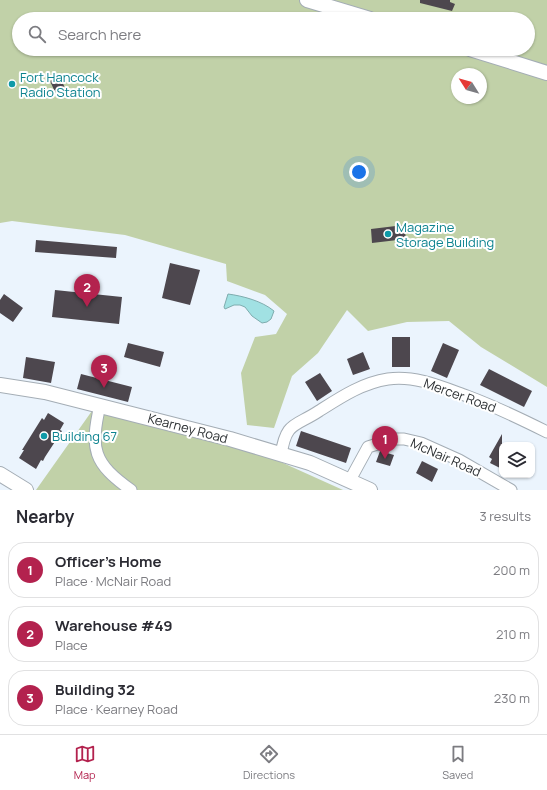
<!DOCTYPE html>
<meta charset="utf-8">
<style>
body{margin:0;font-family:Manrope,sans-serif;background:#f7f7f7;color:#2b2b33}
.controls{position:absolute;right:12px;bottom:12px;display:grid;overflow:hidden;border-radius:8px;box-shadow:0 1px 3px #0004}
.controls button{width:36px;height:36px;display:grid;place-items:center;padding:0;border:0;border-bottom:1px solid #e1e1e2;background:#fff;color:#2b2b33;font:20px sans-serif}
.compass{position:absolute;left:451px;top:68px;width:36px;height:36px;border-radius:50%;background:#fff;box-shadow:0 1px 3px #0004;rotate:307deg}
.you{position:absolute;left:359px;top:172px;width:14px;height:14px;margin:-10px;border:3px solid #fff;border-radius:50%;background:#1a73e8;box-shadow:0 0 0 6px #1a73e833}
.badge{display:grid;place-items:center;width:26px;height:26px;border-radius:50%;background:#b3224e;color:#fff;font-size:13px;font-weight:700}
.pin{position:absolute;translate:-50% -33px;filter:drop-shadow(0 1px 2px #0008)}
.pin::after{content:'';position:absolute;top:21px;width:14px;height:12px;background:inherit;clip-path:polygon(0 0,100% 0,50% 100%)}
.list{margin:0;padding:0;list-style:none}
h2{display:flex;justify-content:space-between;align-items:center;height:52px;margin:0;padding:0 16px;font-size:17px}
h2 small{font-size:13px;font-weight:400;color:#7c7c81}
.list li{display:grid;grid-template-columns:26px 1fr auto;gap:12px;align-items:center;box-sizing:border-box;height:56px;margin:0 8px 8px;padding:0 8px;border:1px solid #e1e1e2;border-radius:16px}
.list b{display:block;font-size:15px;white-space:nowrap}
.list p{margin:0;font-size:13px;white-space:nowrap;color:#7c7c81}
.list em{font-size:13px;font-style:normal;color:#7c7c81}
.icon{flex:none;width:22px;height:22px;fill:none;stroke:currentColor;stroke-width:2;stroke-linecap:round;stroke-linejoin:round}
.map{position:relative;flex:none;width:547px;height:490px;overflow:hidden}
.search{position:absolute;background:#fff;box-shadow:0 1px 3px #0004;left:12px;right:12px;top:12px;height:44px;display:flex;align-items:center;gap:10px;box-sizing:border-box;padding:0 14px;border-radius:22px;color:#7c7c81;font-size:15px}
.sheet{height:244px;background:#fff}
nav{display:flex;justify-content:space-around;align-items:center;box-sizing:border-box;height:56px;border-top:1px solid #e1e1e2;background:#fff;font-size:11px;color:#7c7c81}
nav a{display:grid;justify-items:center;gap:2px}
nav .on{color:#b3224e}
.map>svg:first-child{display:block}
.green{fill:#c1d1a8;fill-rule:evenodd}
.water{fill:#a1e1e3;stroke:#7eacae}
.building{fill:#4d474e}
.lines{fill:none;stroke-linecap:round;stroke-linejoin:round}
.minor-casing{stroke:#a4adb5;stroke-width:13}
.tertiary-casing{stroke:#a4adb5;stroke-width:16}
.minor{stroke:#fff;stroke-width:11}
.tertiary{stroke:#fff;stroke-width:14}
.culture-dot{fill:#0f9aa8;stroke:#fff;stroke-width:1.5}
.labels{text-anchor:middle;dominant-baseline:central;stroke-width:4;stroke-linejoin:round;paint-order:stroke}
.culture-label{font-size:13px;fill:#0d838f;stroke:#fff;text-anchor:start}
.street-label{font-size:13px;fill:#2b2f32;stroke:#fff}
</style>
<div class="map">
<svg width="547" height="490" viewBox="0 0 547 490">
<rect width="100%" height="100%" fill="#ebf4fd"/>
<!-- green -->
<path class="green" d="M0 0H547V387L481 347 449 321 407 322 368 331 347 310 318 353 292 376 274 428 247 425 241 373 255 337 276 334 287 314 265 295 227 281 226 264 125 235 12 221 0 223ZM19 19H528V49H19ZM457 74H481V98H457Z
M94 408 272 458 343 490H36Z"/>
<!-- water -->
<path class="water" d="M228 294C243 296 262 301 274 311L271 319 267 322 262 323 252 316 245 307 240 305H234L225 309 224 307Z"/>
<!-- building -->
<path class="building" d="M420 0H450V2L455 4 452 11 420 3Z
M60 77 65 88 55 92 50 81Z
M404 225 406 239 372 243 371 229Z
M36 240 117 247 116 258 35 252Z
M170 263 200 270 190 305 162 298Z
M55 290 122 297 119 324 52 317Z
M4 294 23 308 13 322 0 313V300Z
M392 337H410V367H392Z
M128 343 164 352 160 367 124 357Z
M443 343 459 350 447 378 431 371Z
M363 352 370 369 353 375 347 359Z
M26 357 55 362 51 383 23 378Z
M489 369 532 391 524 407 480 385Z
M320 373 332 391 317 401 305 382Z
M81 374 132 387 128 402 77 389Z
M48 413 64 423 60 430 62 431 45 457 43 461 41 460 36 469 19 458 24 450H22L42 418 44 420Z
M301 431 351 448 346 463 296 446Z
M502 434V464L500 468 490 463 492 459 489 457Z
M380 451 394 455 390 466 376 462Z
M422 461 438 469 432 482 416 473Z"/>
<g class="lines">
<defs>
<path id="minor" d="M100 405C90 449 93 463 131 490
M281 455C286 421 295 427 319 411 341 397 362 383 388 379 415 375 442 387 467 396 494 406 521 419 547 432
M350 480 368 447 393 439H404L421 443 459 460 511 490"/>
<path id="tertiary" d="M307 0 370 19
M470 49 547 73
M0 385 45 392 230 439 310 463 370 490
M0 474 26 490"/>
</defs>
<!-- minor casing -->
<use href="#minor" class="minor-casing"/>
<!-- tertiary casing -->
<use href="#tertiary" class="tertiary-casing"/>
<!-- minor -->
<use href="#minor" class="minor"/>
<!-- tertiary -->
<use href="#tertiary" class="tertiary"/>
</g>
<!-- markers -->
<g class="culture-dot">
<circle cx="12" cy="84" r="4"/>
<circle cx="388" cy="234" r="4"/>
<circle cx="44" cy="436" r="4"/>
</g>
<g class="labels">
<!-- culture labels -->
<g class="culture-label">
<text x="20" y="77">Fort Hancock<tspan x="20" dy="15">Radio Station</tspan></text>
<text x="396" y="227">Magazine<tspan x="396" dy="15">Storage Building</tspan></text>
<text x="52" y="436">Building 67</text>
</g>
<!-- street labels -->
<g class="street-label">
<text transform="translate(460 395) rotate(20)">Mercer Road</text>
<text transform="translate(188 428) rotate(15)">Kearney Road</text>
<text transform="translate(446 457) rotate(24)">McNair Road</text>
</g>
</g>
</svg>
<div class="controls">
<button><svg class="icon" aria-label="layers" viewBox="0 0 24 24"><path d="M12 4l9 5-9 5-9-5zM3 14l9 5 9-5"/></svg></button>
</div>
<svg class="compass" viewBox="-18 -18 36 36"><path d="M0-13l5 13h-10z" fill="#e53935"/><path d="M0 13l5-13h-10z" fill="#7c7c81"/></svg>
<div class="you"></div>
<div class="pin badge" style="left:385px;top:459px">1</div>
<div class="pin badge" style="left:87px;top:307px">2</div>
<div class="pin badge" style="left:104px;top:388px">3</div>
<div class="search"><svg class="icon" aria-label="search" viewBox="0 0 24 24"><circle cx="10" cy="10" r="6"/><path d="M15 15l6 6"/></svg>Search here</div>
</div>
<section class="sheet">
<h2>Nearby<small>3 results</small></h2>
<ul class="list">
<li><span class="badge">1</span><div><b>Officer's Home</b><p>Place · McNair Road</p></div><em>200 m</em></li>
<li><span class="badge">2</span><div><b>Warehouse #49</b><p>Place</p></div><em>210 m</em></li>
<li><span class="badge">3</span><div><b>Building 32</b><p>Place · Kearney Road</p></div><em>230 m</em></li>
</ul>
</section>
<nav>
<a class="on"><svg class="icon" aria-label="map" viewBox="0 0 24 24"><path d="M3 6l6-2 6 2 6-2v14l-6 2-6-2-6 2zM9 4v14M15 6v14"/></svg>Map</a>
<a><svg class="icon" aria-label="directions" viewBox="0 0 24 24"><path d="M12 3l9 9-9 9-9-9zM9 14v-3h6M13 9l2 2-2 2"/></svg>Directions</a>
<a><svg class="icon" aria-label="saved" viewBox="0 0 24 24"><path d="M7 4h10v16l-5-4-5 4z"/></svg>Saved</a>
</nav>
